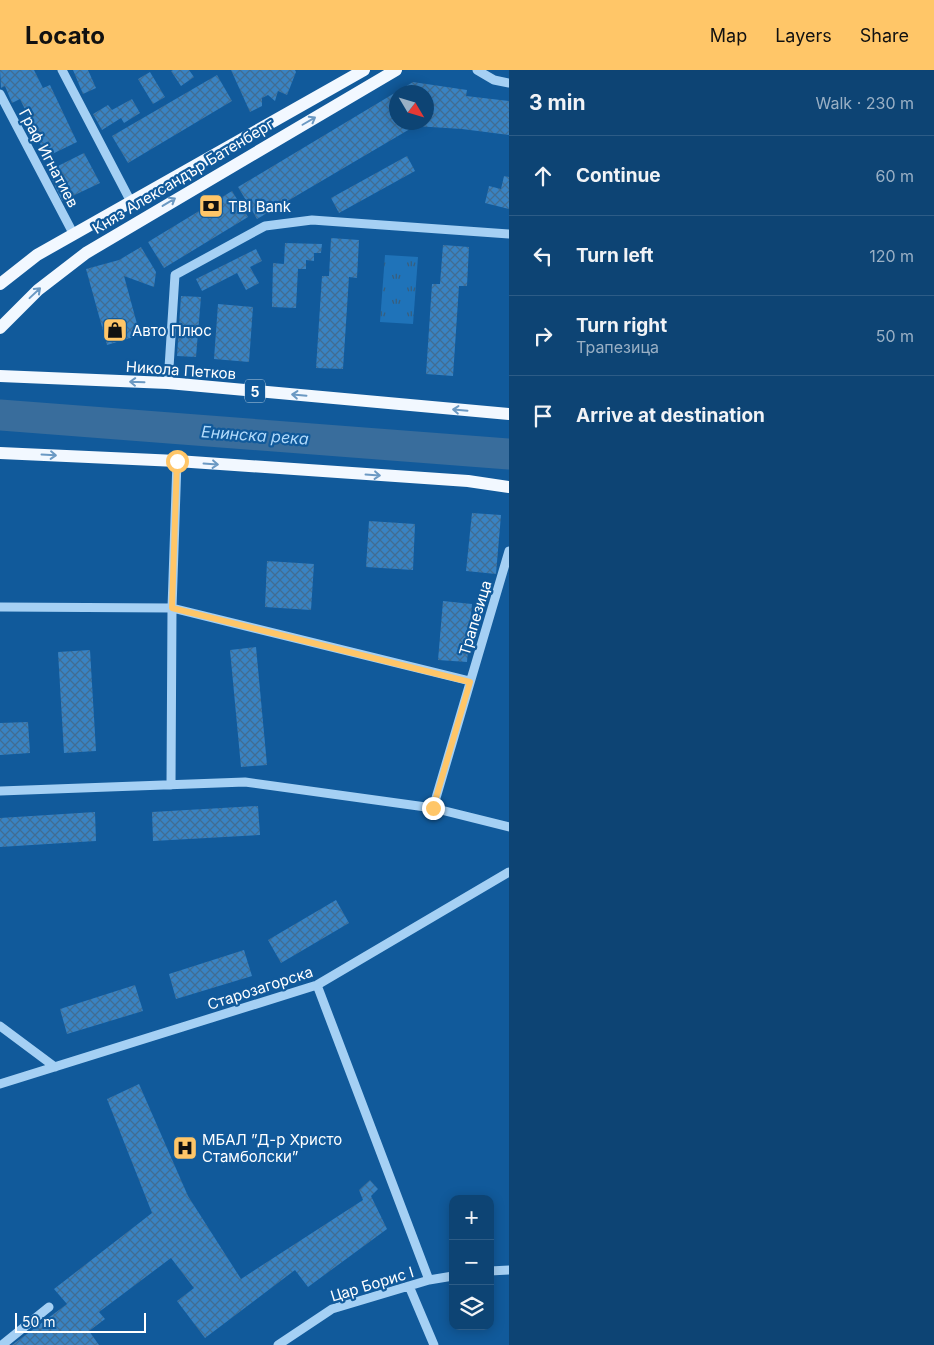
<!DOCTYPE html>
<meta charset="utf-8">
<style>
body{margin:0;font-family:Inter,sans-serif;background:#1b4e7c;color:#f1f3f6}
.controls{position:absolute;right:15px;bottom:15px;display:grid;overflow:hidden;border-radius:10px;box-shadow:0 2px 12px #0003}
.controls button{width:45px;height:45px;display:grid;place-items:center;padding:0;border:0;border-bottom:1px solid #2d5c86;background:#0d4474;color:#f1f3f6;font:25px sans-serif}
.compass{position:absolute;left:389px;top:15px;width:45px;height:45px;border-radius:50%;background:#0d4474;box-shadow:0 2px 12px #0003;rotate:128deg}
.scale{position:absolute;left:15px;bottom:12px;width:131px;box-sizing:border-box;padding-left:5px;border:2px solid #fff;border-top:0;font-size:14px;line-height:18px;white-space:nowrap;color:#fff;-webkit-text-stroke:4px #115a9b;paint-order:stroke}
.stop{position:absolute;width:15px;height:15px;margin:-11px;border:4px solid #ffc668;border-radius:50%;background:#fff}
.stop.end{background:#ffc668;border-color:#fff;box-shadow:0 1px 5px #0008}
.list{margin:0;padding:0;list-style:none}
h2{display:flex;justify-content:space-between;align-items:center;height:65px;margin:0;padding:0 20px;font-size:21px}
h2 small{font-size:16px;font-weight:400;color:#9ab0c5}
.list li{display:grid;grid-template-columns:32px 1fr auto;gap:15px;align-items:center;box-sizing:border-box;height:80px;padding:0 20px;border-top:1px solid #2d5c86}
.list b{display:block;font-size:19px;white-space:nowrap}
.list p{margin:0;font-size:16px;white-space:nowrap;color:#9ab0c5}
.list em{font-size:16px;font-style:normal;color:#9ab0c5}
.icon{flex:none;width:28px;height:28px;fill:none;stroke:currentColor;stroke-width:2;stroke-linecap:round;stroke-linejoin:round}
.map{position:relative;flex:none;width:509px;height:1275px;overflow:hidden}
header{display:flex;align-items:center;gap:30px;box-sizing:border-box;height:70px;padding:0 25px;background:#ffc668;color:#111}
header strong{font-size:24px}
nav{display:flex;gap:28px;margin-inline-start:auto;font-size:18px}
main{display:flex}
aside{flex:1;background:#0d4474}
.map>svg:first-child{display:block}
.park{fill:url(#park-tufts)}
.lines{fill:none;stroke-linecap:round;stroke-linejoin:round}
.river{stroke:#396d9c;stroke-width:31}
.building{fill:url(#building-cross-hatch);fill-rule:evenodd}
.minor{stroke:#a5d0f4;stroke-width:9}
.major{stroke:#f2f8ff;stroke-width:12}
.oneway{stroke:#6b99c3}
.route{stroke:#ffc668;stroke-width:6}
.labels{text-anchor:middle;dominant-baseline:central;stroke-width:4.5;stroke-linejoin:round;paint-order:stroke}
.shield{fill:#115a9b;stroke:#b8cee1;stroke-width:1}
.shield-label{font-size:14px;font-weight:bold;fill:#fff}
.street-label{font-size:15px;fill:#fff;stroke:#115a9b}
.poi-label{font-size:15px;fill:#fff;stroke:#115a9b;text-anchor:start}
.water-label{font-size:16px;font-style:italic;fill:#b1dafb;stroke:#115a9b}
</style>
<header>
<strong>Locato</strong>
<nav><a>Map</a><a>Layers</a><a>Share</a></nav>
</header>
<main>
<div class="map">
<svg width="509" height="1275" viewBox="0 0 509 1275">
<defs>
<pattern id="park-tufts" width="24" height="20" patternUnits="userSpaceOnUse" patternTransform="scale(1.25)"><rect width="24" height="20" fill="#1f73b9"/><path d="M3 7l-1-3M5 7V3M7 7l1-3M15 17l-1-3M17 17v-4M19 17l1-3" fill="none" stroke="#385e7d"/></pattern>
<pattern id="building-cross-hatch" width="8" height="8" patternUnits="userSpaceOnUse" patternTransform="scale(1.25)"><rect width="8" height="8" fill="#3983c3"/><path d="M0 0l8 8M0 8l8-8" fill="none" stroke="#416d93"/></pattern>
</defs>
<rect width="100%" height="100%" fill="#115a9b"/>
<!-- park -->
<path class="park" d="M385 185 418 187 413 254 380 252Z"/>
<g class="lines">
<!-- river -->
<path class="river" d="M0 345 509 384"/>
</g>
<!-- building -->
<path class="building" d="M0 0H34L43 18 50 15 77 72 46 87 39 71 35 72 24 48 28 46 20 29 12 33 5 16 1 18Z
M73 0H88L96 18 83 24Z
M173 0H189L194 7 181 16 171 1Z
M231 0H295L296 2 287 25 278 21 275 31 268 25 262 28V36L250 42Z
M150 2 165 27 153 34 138 9Z
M217 5 232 31 128 93 112 66Z
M413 12 467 20 466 26 509 31V65L462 59 415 56 257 149 238 117ZM397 22H427V52H397Z
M132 29 140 43 124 53 121 48 102 60 93 44 108 35 112 40Z
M84 83 100 113 62 131 48 101Z
M407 86 415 101 339 143 331 128Z
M504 106 509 107V139L485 133 489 116 501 119Z
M232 121 248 147 164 198 148 172Z
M331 168 359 170 357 208 349 207 343 299 316 298 322 206H329Z
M285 173 322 174 321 183H314V191L306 190V199H298L296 238 272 237 273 193 284 194Z
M443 175 469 177 467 216H459L453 306 426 304 432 214H440Z
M141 177 156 202 154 217 124 206 140 265 107 275 86 199 119 190Z
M256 179 262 191 250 197 259 213 246 220 237 203 202 221 196 209Z
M181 226 201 227 196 287 177 286Z
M218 234 253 237 249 292 214 289Z
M472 443 501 445 496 504 466 501Z
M369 451 415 454 413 500 366 497Z
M267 491 314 494 311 540 265 537Z
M443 531 472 534 467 592 438 590Z
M256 577 267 695 241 697 230 580Z
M90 580 96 681 64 683 58 582Z
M28 652 30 683 0 685V653Z
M258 736 260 765 153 771 152 742Z
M95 742 96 771 0 777V748Z
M336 830 349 853 281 893 268 870Z
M244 880 252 906 176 929 169 904Z
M135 915 143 941 67 964 60 939Z
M139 1014 188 1126 241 1209 363 1130 359 1120 370 1110 378 1119 371 1126 387 1159 308 1217 295 1200 205 1268 177 1231 194 1218 171 1188 99 1242 105 1249 89 1261 99 1275H12L67 1234 54 1219 152 1143 107 1029Z"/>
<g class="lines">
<!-- minor -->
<path class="minor" d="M62 0 131 132
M477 0 494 10 509 13
M0 24 74 165
M168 313 175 205 265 156 312 150 509 164
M0 537 172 538 470 611
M171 715 172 538 177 391
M0 721 245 712 433 738 509 757
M433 738 509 481
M317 915 429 1210
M0 956 55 997
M0 1014 317 915 509 802
M490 1201 509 1200
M409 1216 434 1275
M2 1275 49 1237
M278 1275 332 1239 429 1210 453 1206"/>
<!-- major -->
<path class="major" d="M0 214 37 185 364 0
M0 258 38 220 86 183 396 0
M0 306 168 313 509 344
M0 383 177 391 468 411 509 417"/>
</g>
<!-- one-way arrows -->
<defs><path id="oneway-shaft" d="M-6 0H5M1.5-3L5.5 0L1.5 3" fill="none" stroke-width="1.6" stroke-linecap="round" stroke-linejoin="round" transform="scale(1.25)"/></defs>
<g class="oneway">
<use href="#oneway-shaft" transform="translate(309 51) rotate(-30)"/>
<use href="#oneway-shaft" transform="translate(169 132) rotate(-31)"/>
<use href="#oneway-shaft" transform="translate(35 223) rotate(-43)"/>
<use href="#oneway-shaft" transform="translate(137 312) rotate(-178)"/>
<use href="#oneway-shaft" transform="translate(299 325) rotate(-175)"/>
<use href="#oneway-shaft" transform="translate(460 340) rotate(-175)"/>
<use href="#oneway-shaft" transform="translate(49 385) rotate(3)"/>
<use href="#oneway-shaft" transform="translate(211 394) rotate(4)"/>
<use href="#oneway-shaft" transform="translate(373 405) rotate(4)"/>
</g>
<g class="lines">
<!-- route -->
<path class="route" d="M177 391 172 538 470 612 433 738"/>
</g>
<!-- icons -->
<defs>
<symbol id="bank-square" viewBox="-11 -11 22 22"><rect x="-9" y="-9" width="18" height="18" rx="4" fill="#ffc668" stroke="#115a9b"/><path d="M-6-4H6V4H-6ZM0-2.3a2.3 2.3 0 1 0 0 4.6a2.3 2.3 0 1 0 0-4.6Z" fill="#111"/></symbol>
<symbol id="shop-square" viewBox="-11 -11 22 22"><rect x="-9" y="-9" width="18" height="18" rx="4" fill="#ffc668" stroke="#115a9b"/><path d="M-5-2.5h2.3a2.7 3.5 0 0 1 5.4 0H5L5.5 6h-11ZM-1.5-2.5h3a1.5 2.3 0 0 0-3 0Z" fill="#111"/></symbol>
<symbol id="hospital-square" viewBox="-11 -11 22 22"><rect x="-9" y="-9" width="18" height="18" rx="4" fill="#ffc668" stroke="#115a9b"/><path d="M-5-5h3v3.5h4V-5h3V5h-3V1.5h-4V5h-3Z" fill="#111"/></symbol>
</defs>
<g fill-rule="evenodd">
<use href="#bank-square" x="197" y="122" width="28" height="28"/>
<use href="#shop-square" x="101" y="246" width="28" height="28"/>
<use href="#hospital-square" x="171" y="1064" width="28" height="28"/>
</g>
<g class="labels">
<!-- shield labels -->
<rect class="shield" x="245" y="309.5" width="20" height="23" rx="4"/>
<g class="shield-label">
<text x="255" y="321">5</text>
</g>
<!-- street labels -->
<g class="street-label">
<text transform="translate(49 88) rotate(62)">Граф Игнатиев</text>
<text transform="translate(183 106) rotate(-31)">Княз Александър Батенберг</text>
<text transform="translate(181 300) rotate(4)">Никола Петков</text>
<text transform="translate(475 548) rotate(-73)">Трапезица</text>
<text transform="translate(260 918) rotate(-18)">Старозагорска</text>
<text transform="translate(372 1214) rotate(-17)">Цар Борис I</text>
</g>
<!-- poi labels -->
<g class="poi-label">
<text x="228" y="136">TBI Bank</text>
<text x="132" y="260">Авто Плюс</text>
<text x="202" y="1069">МБАЛ ”Д-р Христо<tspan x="202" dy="17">Стамболски”</tspan></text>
</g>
<!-- water labels -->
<g class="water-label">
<text transform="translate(255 365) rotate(4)">Енинска река</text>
</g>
</g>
</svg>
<div class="controls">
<button>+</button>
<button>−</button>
<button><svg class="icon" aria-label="layers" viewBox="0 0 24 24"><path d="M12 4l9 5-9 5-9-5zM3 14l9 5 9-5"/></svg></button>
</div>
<svg class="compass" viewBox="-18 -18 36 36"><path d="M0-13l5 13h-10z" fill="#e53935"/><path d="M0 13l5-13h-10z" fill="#9ab0c5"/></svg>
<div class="scale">50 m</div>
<div class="stop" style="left:177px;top:391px"></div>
<div class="stop end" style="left:433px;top:738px"></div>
</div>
<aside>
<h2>3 min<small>Walk · 230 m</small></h2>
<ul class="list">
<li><svg class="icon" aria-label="ahead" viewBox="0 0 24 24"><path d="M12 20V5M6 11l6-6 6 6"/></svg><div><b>Continue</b></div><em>60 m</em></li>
<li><svg class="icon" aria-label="left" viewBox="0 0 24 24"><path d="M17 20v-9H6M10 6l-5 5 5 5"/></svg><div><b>Turn left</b></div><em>120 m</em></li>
<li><svg class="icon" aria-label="right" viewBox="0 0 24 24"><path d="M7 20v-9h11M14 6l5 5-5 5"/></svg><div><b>Turn right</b><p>Трапезица</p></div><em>50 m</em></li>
<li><svg class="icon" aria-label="arrive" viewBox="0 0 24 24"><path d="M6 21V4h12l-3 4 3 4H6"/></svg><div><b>Arrive at destination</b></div></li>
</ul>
</aside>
</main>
